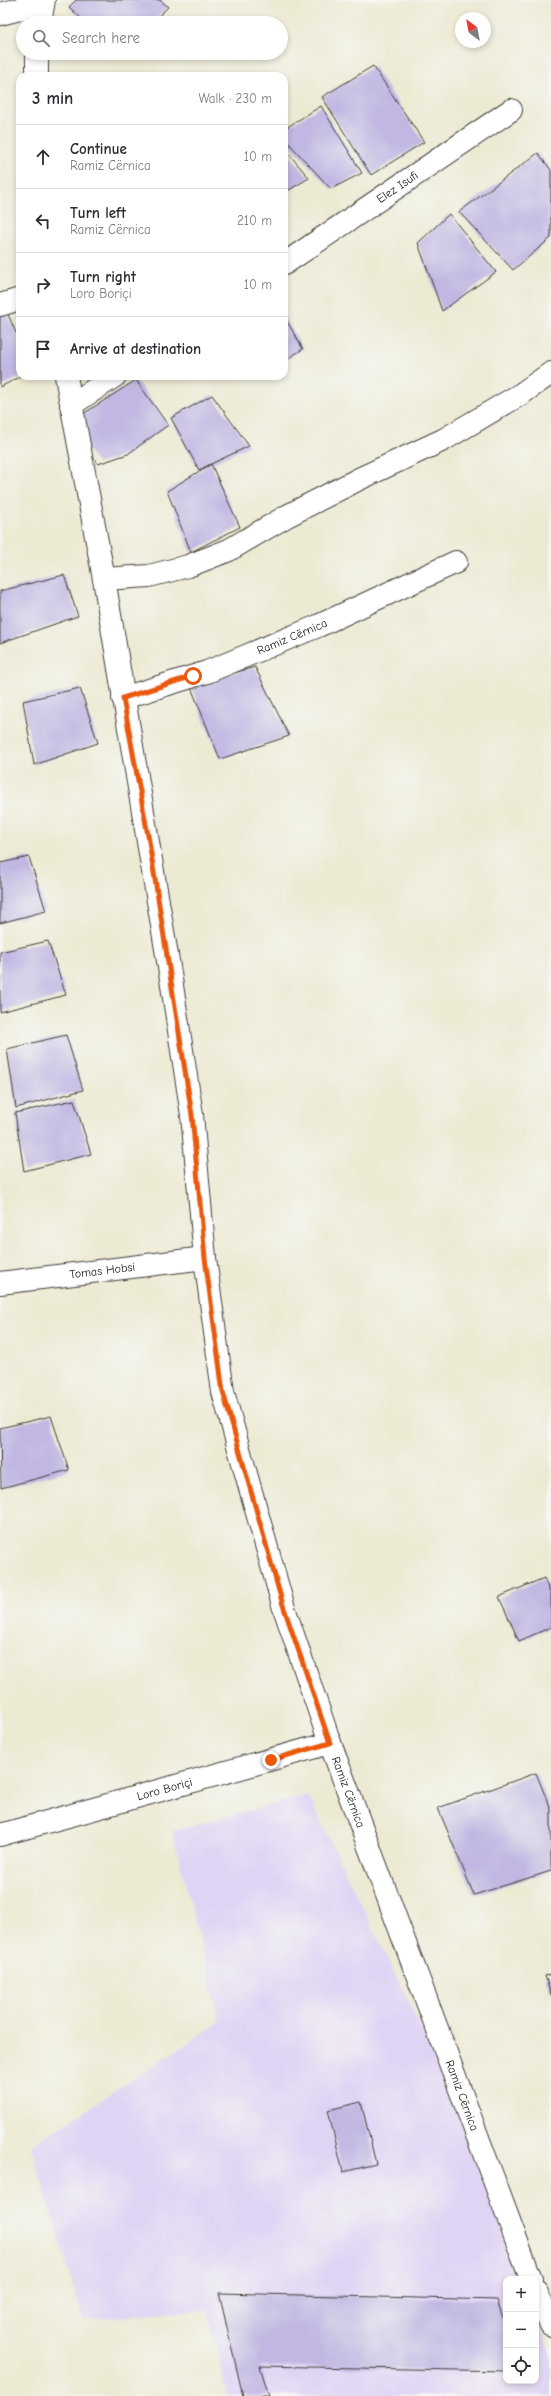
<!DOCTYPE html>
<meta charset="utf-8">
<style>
body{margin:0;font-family:"Comic Neue",sans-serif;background:#f2f2f3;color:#2b2b33}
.controls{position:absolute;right:12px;bottom:12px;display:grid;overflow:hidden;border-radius:8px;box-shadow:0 2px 6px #0003}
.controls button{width:36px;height:36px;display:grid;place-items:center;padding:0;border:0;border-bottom:1px solid #e1e1e2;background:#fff;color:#2b2b33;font:20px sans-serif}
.compass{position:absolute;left:455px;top:12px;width:36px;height:36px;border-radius:50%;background:#fff;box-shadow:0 2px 6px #0003;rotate:328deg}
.stop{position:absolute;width:12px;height:12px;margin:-9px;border:3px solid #ea580c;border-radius:50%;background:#fff}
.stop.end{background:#ea580c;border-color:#fff;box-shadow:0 1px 4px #0008}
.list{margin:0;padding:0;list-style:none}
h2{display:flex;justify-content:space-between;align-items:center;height:52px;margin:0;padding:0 16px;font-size:17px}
h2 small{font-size:13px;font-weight:400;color:#7c7c81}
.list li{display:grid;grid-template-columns:26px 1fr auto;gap:12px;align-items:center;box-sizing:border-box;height:64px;padding:0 16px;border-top:1px solid #e1e1e2}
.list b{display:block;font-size:15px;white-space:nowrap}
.list p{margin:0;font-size:13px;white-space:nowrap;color:#7c7c81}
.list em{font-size:13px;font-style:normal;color:#7c7c81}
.icon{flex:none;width:22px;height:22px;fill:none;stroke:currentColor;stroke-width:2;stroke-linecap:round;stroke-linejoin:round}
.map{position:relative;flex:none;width:551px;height:2396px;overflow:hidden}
.search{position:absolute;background:#fff;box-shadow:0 2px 6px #0003;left:16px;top:16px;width:272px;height:44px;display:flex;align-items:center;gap:10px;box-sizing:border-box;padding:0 14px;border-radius:22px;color:#7c7c81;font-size:15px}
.panel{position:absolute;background:#fff;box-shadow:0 2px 6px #0003;left:16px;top:72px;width:272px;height:308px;border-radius:12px}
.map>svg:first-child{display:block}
.built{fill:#e0d4f4}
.building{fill:#c1b7e2}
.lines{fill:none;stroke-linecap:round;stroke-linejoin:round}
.minor-casing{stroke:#3b3b38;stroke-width:24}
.minor{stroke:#fff;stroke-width:22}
.route{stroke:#ea580c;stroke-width:5}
.labels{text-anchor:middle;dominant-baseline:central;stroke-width:4;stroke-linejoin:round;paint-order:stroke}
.street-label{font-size:12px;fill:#1c1c1c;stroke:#f6f6f2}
</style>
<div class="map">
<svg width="551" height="2396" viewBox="0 0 551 2396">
<rect width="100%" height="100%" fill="#f6f6f2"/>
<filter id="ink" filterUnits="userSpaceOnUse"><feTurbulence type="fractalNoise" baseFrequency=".025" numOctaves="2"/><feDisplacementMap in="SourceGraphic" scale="8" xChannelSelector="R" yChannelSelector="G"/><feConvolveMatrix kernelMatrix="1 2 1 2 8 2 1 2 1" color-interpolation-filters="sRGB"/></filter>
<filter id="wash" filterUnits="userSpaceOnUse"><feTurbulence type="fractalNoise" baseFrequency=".012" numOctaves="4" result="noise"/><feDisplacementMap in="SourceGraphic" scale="16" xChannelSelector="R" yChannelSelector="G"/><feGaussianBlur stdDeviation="0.9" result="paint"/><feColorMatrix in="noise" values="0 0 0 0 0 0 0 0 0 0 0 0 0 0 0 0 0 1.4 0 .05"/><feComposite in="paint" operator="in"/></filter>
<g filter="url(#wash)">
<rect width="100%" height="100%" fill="#edead4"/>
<!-- built -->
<path class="built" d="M308 1795 439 2065 522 2279H506V2381H536V2316L551 2355V2396H228L207 2310 83 2320 31 2146 220 2022 172 1831Z"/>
<g id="blocks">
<!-- building -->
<path class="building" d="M76 0H160L168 7 152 23H86L69 7Z
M373 66 424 142 371 175 322 97Z
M321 106 362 173 331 189 284 138V129Z
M284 148 309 178 284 193Z
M538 153 551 170V238L513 270 459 212Z
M449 214 496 272 442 311 418 243Z
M7 312 20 342V377L0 387V316Z
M284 316 303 349 284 361Z
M136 380 168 425 128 454 98 464 69 423Z
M212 395 249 446 211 464 240 527 191 552 167 491 211 464 199 470 171 418Z
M64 575 78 616 0 643V591Z
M255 667 289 736 220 759 190 685Z
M80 688 98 743 34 765 23 701Z
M29 857 46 911 0 923V863Z
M48 941 66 995 0 1012V952Z
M66 1035 83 1090 16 1108 7 1049Z
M74 1100 91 1154 24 1171 15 1113Z
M51 1416 69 1470 1 1488 0 1428Z
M544 1578 551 1595V1627L519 1641 499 1597Z
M536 1773 551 1810V1871L474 1895 438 1808Z
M551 1974V1995L545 1976Z
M361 2102 376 2164 343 2172 328 2110Z
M219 2293 497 2300 506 2327V2371L260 2366 269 2396H243Z"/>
</g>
</g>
<g filter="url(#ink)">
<use href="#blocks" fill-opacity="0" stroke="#3b3b38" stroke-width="1"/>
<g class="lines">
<defs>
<g id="minor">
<path d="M0 14 43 3"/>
<path d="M40 23 44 0"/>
<path d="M37 76V53"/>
<path id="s1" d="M284 264 511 110"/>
<path d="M0 305 20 299"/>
<path id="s2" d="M66 376 104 579 171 979 192 1115 205 1258 223 1392 283 1605 330 1743 531 2279"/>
<path d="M71 405 115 376"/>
<path d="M104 579 149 576 188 566 229 550 287 516 359 479 443 440 521 394 551 373"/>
<path id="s3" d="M123 698 207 672 318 626 456 562"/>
<path id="s4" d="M0 1283 205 1258"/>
<path id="s5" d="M0 1835 330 1743"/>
<path d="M536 2291 551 2325"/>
</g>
</defs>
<!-- minor casing -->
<use href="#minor" class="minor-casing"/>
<!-- minor -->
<use href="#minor" class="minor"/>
</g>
</g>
<g class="lines" filter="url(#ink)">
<!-- route -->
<path class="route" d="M193 676 123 698 149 841 192 1115 205 1258 223 1392 283 1605 330 1743 271 1760"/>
</g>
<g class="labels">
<!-- street labels -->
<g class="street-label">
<text stroke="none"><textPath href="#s1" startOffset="137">Elez Isufi</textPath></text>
<text stroke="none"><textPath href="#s3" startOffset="180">Ramiz Cërnica</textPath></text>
<text stroke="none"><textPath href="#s4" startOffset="103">Tomas Hobsi</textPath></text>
<text stroke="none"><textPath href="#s5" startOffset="171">Loro Boriçi</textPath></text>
<text stroke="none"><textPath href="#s2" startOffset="1448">Ramiz Cërnica</textPath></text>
<text stroke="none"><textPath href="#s2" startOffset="1772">Ramiz Cërnica</textPath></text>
</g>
</g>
</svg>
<div class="controls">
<button>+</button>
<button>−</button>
<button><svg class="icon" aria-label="locate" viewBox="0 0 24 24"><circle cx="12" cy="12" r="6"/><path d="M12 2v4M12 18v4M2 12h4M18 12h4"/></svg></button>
</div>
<svg class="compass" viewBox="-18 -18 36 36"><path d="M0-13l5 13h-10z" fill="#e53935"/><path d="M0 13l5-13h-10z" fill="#7c7c81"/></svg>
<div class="stop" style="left:193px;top:676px"></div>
<div class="stop end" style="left:271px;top:1760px"></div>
<div class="search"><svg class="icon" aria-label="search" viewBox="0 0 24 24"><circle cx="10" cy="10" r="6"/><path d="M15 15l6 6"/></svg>Search here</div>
<section class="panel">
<h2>3 min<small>Walk · 230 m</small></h2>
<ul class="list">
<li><svg class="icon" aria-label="ahead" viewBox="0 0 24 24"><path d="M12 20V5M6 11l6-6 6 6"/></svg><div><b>Continue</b><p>Ramiz Cërnica</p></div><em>10 m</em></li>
<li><svg class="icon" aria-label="left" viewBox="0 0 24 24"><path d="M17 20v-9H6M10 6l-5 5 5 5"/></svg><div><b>Turn left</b><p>Ramiz Cërnica</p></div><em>210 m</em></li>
<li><svg class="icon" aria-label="right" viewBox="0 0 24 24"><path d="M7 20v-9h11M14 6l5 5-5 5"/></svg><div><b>Turn right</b><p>Loro Boriçi</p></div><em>10 m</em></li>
<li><svg class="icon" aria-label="arrive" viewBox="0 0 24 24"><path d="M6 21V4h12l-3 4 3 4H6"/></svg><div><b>Arrive at destination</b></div></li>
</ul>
</section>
</div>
